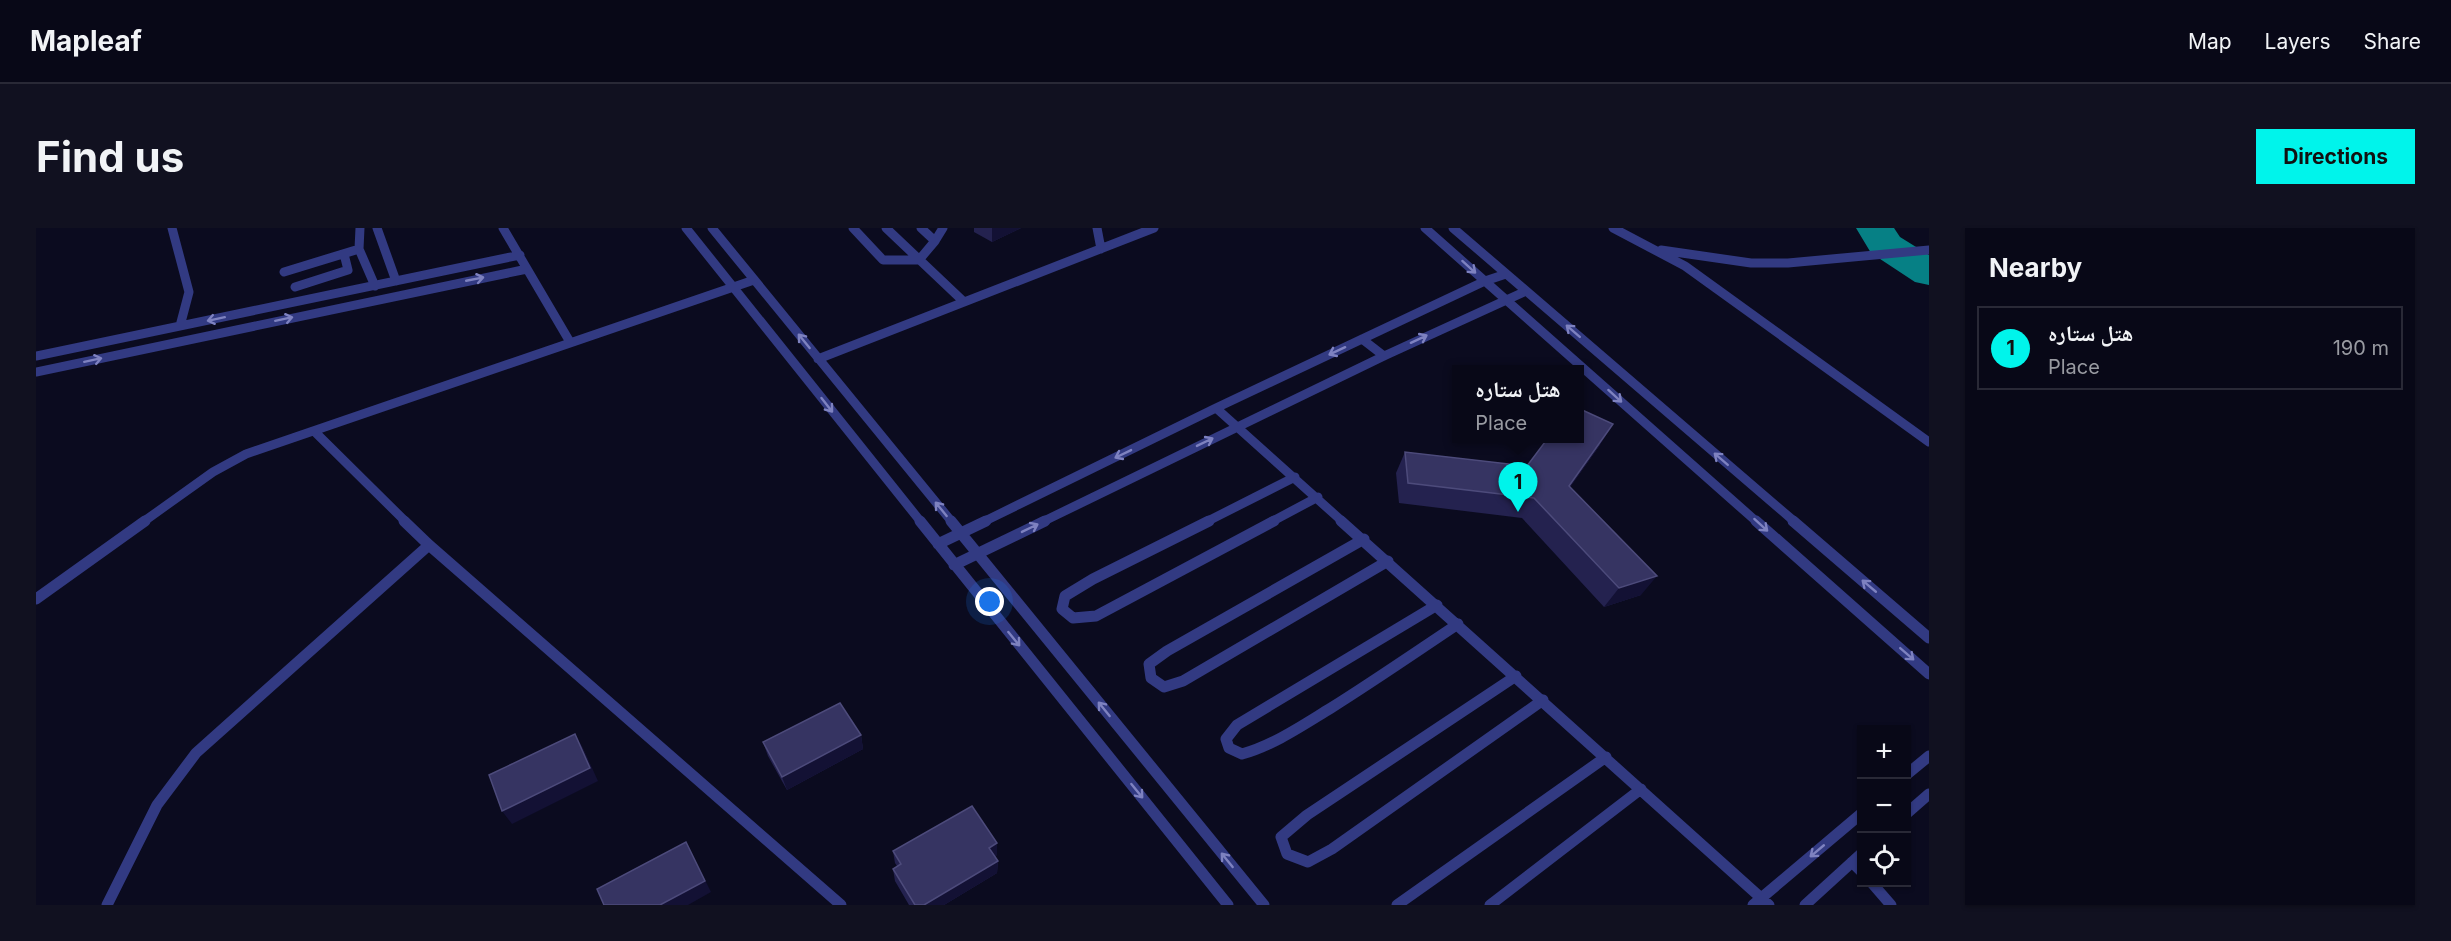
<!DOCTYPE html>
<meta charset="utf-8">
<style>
body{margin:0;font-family:Inter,"Noto Naskh Arabic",sans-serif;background:#111120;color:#f1f3f6}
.controls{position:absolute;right:18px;bottom:18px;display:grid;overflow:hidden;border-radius:0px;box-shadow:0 2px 4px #0004}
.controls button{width:54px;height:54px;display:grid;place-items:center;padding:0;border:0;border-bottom:2px solid #292936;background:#080817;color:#f1f3f6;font:30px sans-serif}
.you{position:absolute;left:954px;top:374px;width:21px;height:21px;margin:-15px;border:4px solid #fff;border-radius:50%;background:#1a73e8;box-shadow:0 0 0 9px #1a73e833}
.badge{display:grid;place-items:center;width:39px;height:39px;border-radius:50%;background:#00f4eb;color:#111;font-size:20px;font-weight:700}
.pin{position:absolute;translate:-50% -50px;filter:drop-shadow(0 2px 3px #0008)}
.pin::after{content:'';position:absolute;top:32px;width:21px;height:18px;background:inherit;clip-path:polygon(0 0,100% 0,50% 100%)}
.popup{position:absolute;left:1416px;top:137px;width:132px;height:78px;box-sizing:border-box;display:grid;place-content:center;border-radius:0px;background:#080817;filter:drop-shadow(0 2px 4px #0005);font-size:20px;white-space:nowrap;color:#989aa1}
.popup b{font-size:22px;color:#f1f3f6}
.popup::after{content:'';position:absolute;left:50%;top:100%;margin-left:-12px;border:12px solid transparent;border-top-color:#080817}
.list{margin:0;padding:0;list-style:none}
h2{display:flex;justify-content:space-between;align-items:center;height:78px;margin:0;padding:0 24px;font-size:26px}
h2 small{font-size:20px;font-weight:400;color:#989aa1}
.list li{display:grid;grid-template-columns:39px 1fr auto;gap:18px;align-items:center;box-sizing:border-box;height:84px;margin:0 12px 12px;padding:0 12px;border:2px solid #292936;border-radius:0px}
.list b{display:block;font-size:22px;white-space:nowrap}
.list p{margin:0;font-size:20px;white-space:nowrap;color:#989aa1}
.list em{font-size:20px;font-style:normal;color:#989aa1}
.icon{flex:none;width:33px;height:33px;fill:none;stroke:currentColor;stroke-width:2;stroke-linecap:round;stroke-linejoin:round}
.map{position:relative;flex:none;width:1893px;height:677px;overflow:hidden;border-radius:0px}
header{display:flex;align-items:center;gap:36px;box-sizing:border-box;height:84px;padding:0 30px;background:#080817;border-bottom:2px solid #292936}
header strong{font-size:28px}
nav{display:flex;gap:33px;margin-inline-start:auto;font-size:21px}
.intro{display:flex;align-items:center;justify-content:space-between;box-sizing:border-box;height:144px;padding:0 36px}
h1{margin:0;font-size:42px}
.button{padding:15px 27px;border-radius:0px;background:#00f4eb;color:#111;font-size:21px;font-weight:700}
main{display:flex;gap:36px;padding:0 36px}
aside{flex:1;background:#080817;border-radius:0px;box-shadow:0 2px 4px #0004}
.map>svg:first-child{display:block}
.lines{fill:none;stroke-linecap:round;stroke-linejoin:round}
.taxiway{fill:#068085;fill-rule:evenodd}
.service-far1{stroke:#323a82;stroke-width:9}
.service{stroke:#323a82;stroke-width:11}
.wall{fill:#24224f}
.shaded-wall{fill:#131134}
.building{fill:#363462;stroke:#4d4b7b;stroke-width:1.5}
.oneway{stroke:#7e82c0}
</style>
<header>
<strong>Mapleaf</strong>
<nav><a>Map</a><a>Layers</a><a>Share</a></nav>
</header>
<div class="intro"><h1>Find us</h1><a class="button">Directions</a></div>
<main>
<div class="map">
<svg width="1893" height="677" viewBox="0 0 1893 677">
<rect width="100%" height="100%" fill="#0b0b1f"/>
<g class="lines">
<!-- taxiway -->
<path class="taxiway" d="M1820 0H1858L1864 9 1893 27V57L1879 54 1835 25Z"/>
<!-- service-far1 -->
<path class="service-far1" d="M136 0 153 64 144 98
M324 0 323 21 339 58
M341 0 360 53
M467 0 534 114
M650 0 885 294
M676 0 916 294
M817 0 847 32H883L899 13 885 0
M850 0 927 73
M1061 0 1065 21
M1389 0 1721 294
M1417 0 1759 294
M1577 0 1649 38 1893 214
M899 13 907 0
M1625 22 1715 35H1752L1893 22
M248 44 323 21
M259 59 312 42 308 26
M1326 111 1348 128
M0 128 484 27
M782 131 1118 0
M0 144 491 41
M1180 180 1307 294
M279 204 370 294
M107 294 177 244 210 226 718 52
M947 294 1180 180 1449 53 1470 46
M1006 294 1348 128 1490 63
M1170 294 1259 249
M1235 294 1282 269"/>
<!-- service -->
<path class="service" d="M368 293 393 317 805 677
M884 293 1192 677
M915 293 1228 677
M1173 293 1057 351 1029 368 1026 381 1037 390 1060 388 1238 293
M1305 293 1733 677
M1720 293 1893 446
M1757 293 1893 410
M1328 311 1131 423 1113 436 1115 450 1128 459 1147 453 1352 333
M902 316 950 293
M918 337 1009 293
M0 371 109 293
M1401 377 1201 497 1190 511 1193 520 1206 526C1238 517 1267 497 1295 480 1338 453 1380 424 1422 396
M1480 448 1271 587 1245 609 1251 626 1272 634 1296 621 1507 472
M1870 547 1893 528
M1870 586 1893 566
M1816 634 1826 644
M1835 654 1855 677
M71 677 121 577 160 525 393 317
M1361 677 1570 529
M1454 677 1605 561
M1717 677 1826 585
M1769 677 1826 625"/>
</g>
<!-- wall -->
<path class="wall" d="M938 0H985L956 14 938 4Z
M1564 217 1534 259 1605 367 1568 379 1486 290 1363 275 1360 245 1369 224 1491 238Z
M825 507 827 521 751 562 732 528 727 514Z
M961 615V627L959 628 962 633 961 645 908 677H873L859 653 857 641 861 638 859 635 857 623Z"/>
<!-- shaded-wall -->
<path class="shaded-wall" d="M956 0H985L956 14Z
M1577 196 1564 217 1521 278 1533 258Z
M1621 348 1605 367 1568 379 1583 360Z
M539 506 547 520 562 553 476 596 466 583Z
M825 507 827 521 751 562 746 549Z
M650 614 675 664 652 677H624Z
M961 615V627L953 632V620Z
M962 633 961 645 908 677H888Z"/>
<!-- building -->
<path class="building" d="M1544 181 1577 196 1533 258 1621 348 1583 360 1498 270 1372 255 1369 224 1491 238 1512 210H1544Z
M804 475 825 507 746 549 727 514Z
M539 506 554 540 466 583 453 547Z
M936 578 961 615 953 620 962 633 888 677H879L857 641 865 636 857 623Z
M650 614 669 653 624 677H568L561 661Z"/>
<!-- one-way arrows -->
<defs><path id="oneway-shaft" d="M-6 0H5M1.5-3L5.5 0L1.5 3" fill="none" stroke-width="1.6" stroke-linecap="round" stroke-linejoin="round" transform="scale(1.5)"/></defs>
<g class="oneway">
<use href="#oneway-shaft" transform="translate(1433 39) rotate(42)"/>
<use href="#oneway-shaft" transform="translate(439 51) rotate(-11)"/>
<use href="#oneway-shaft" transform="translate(180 91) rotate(168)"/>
<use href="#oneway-shaft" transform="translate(248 91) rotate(-12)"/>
<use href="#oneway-shaft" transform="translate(1537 103) rotate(-139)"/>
<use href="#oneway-shaft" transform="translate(1383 111) rotate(-25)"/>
<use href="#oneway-shaft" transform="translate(768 113) rotate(-129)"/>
<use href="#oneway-shaft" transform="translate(1301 123) rotate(155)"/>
<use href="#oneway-shaft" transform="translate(57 132) rotate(-12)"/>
<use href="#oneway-shaft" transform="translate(1579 168) rotate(42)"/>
<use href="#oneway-shaft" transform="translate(791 177) rotate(52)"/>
<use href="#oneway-shaft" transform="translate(1169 214) rotate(-26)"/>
<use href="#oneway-shaft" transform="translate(1087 226) rotate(154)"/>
<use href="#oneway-shaft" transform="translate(1685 231) rotate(-139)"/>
<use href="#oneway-shaft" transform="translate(905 281) rotate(-129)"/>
<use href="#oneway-shaft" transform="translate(1725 297) rotate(42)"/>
<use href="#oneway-shaft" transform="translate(994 300) rotate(-26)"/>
<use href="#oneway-shaft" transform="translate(1833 358) rotate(-140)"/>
<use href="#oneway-shaft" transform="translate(978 411) rotate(51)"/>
<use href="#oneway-shaft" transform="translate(1871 426) rotate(41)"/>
<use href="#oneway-shaft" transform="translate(1068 481) rotate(-129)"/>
<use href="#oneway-shaft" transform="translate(1101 563) rotate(51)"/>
<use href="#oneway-shaft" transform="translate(1781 623) rotate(140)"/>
<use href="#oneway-shaft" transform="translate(1191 632) rotate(-129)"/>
</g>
</svg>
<div class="controls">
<button>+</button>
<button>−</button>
<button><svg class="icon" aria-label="locate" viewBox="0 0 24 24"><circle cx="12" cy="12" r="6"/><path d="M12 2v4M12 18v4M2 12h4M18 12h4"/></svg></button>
</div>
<div class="you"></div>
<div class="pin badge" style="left:1482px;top:284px">1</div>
<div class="popup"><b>هتل ستاره</b>Place</div>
</div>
<aside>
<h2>Nearby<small></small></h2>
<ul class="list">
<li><span class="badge">1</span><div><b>هتل ستاره</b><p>Place</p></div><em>190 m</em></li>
</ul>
</aside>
</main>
